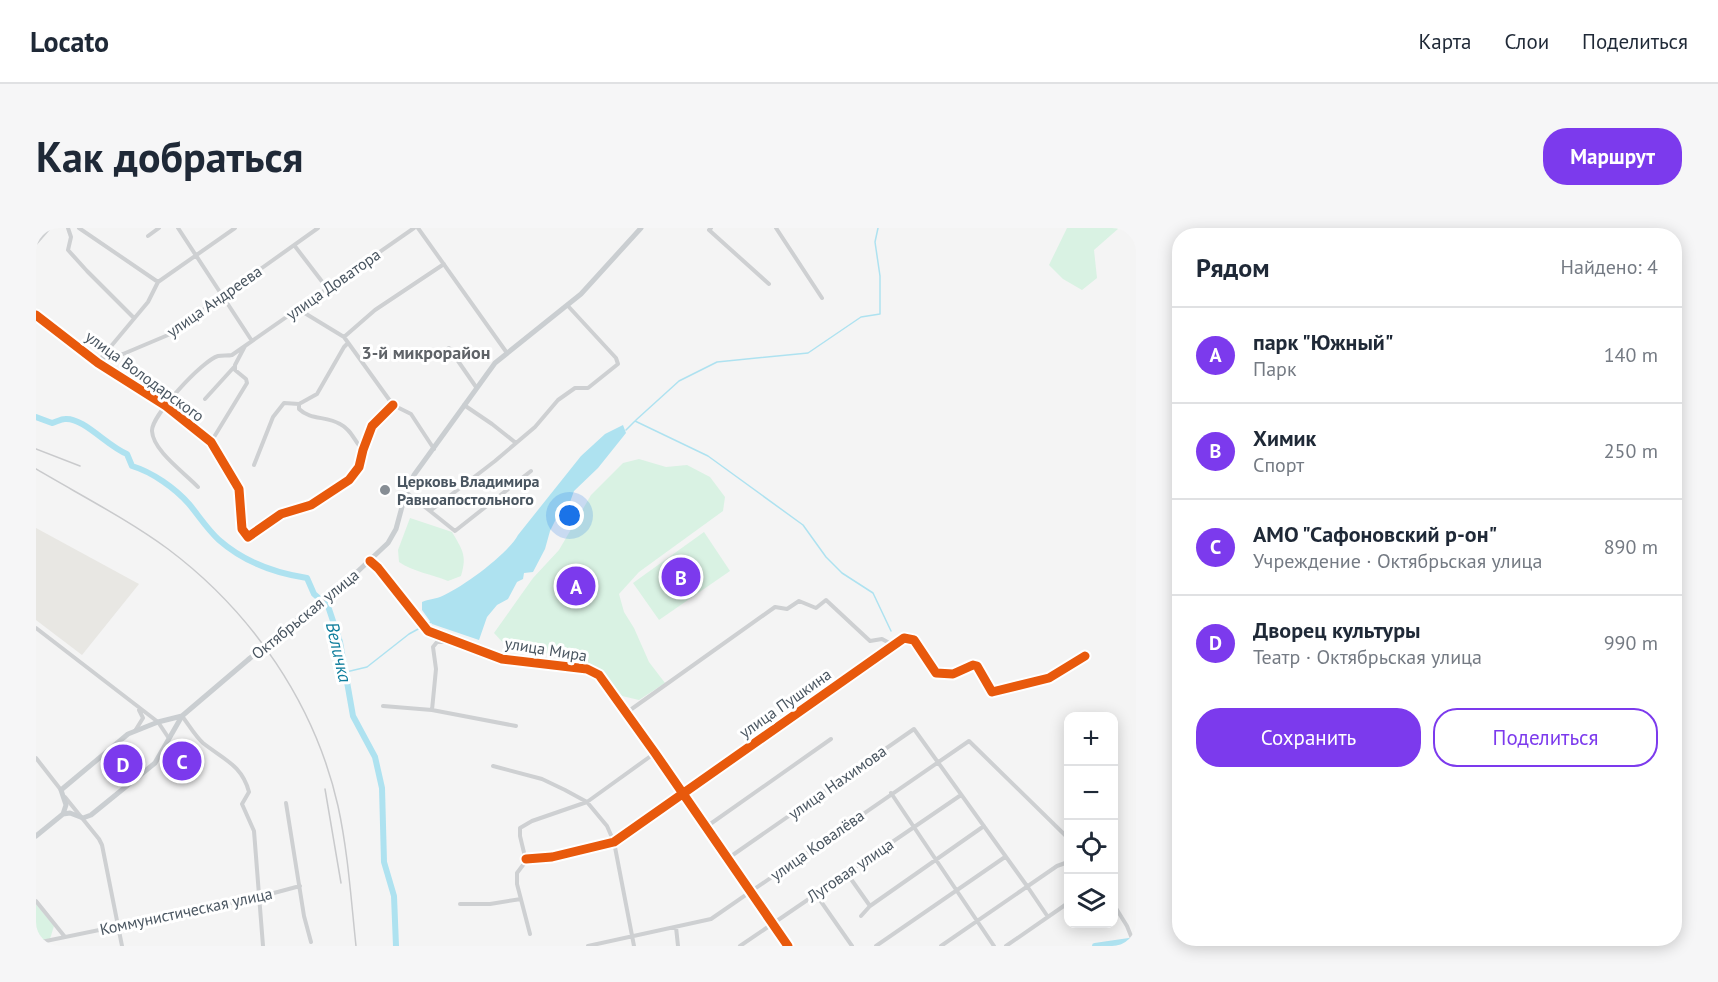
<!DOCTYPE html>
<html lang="ru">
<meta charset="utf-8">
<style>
body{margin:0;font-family:"PT Sans",sans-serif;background:#f6f6f7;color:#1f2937}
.controls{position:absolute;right:18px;bottom:18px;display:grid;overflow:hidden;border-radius:12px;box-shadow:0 3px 15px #0003}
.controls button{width:54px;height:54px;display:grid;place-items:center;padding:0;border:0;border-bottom:2px solid #e0e1e3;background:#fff;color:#1f2937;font:30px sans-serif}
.you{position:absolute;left:534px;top:288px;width:21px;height:21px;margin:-15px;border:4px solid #fff;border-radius:50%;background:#1a73e8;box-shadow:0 0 0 9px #1a73e833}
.badge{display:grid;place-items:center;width:39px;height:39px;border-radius:50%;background:#7c3aed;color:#fff;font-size:20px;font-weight:700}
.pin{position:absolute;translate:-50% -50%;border:3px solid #fff;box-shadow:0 2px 6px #0006}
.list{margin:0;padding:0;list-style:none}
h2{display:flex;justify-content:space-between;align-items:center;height:78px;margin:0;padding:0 24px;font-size:26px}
h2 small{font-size:20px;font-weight:400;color:#747a83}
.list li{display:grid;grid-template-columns:39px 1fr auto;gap:18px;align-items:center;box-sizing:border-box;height:96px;padding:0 24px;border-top:2px solid #e0e1e3}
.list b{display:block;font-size:22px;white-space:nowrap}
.list p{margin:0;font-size:20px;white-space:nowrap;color:#747a83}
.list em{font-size:20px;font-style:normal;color:#747a83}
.actions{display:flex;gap:12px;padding:18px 24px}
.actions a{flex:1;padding:14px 0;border:2px solid #7c3aed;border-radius:24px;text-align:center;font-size:21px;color:#7c3aed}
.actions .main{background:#7c3aed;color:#fff}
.icon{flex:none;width:33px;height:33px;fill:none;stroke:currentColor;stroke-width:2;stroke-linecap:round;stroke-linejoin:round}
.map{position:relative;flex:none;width:1100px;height:718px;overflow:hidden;border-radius:24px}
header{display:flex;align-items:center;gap:36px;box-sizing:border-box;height:84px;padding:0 30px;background:#fff;border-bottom:2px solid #e0e1e3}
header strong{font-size:28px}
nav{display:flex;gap:33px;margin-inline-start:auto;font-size:21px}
.intro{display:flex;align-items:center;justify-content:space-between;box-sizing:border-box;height:144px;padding:0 36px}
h1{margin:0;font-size:42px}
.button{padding:15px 27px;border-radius:24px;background:#7c3aed;color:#fff;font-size:21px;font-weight:700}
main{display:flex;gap:36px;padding:0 36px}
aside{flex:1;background:#fff;border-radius:24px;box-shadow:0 3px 15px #0003}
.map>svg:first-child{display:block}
.commercial{fill:#e8e7e3}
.green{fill:#d9f2e3}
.water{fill:#aee2f0}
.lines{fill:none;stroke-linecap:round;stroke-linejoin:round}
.stream{stroke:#aee2f0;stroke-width:1.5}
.river{stroke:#aee2f0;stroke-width:6}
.minor{stroke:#ced0d2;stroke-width:4}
.major{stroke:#caced1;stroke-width:5}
.rail{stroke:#c9cacc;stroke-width:1.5}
.major-bridge{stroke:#caced1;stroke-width:5}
.cycleway-casing{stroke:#fff;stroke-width:13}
.cycleway{stroke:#e8590c;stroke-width:9}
.poi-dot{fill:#868d94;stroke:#fff;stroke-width:2}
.labels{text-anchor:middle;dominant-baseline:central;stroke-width:6;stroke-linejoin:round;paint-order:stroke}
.street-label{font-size:16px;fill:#4a5661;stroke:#fff}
.poi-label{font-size:16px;font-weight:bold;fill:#4a5661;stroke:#fff;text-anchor:start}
.neighbourhood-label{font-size:18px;font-weight:bold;fill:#5f6368;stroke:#fff}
.water-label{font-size:18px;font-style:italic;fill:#0c7c9b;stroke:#fff}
</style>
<header>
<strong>Locato</strong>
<nav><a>Карта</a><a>Слои</a><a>Поделиться</a></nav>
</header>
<div class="intro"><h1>Как добраться</h1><a class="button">Маршрут</a></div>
<main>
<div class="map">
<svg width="1100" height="718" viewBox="0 0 1100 718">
<rect width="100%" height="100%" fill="#f4f4f4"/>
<!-- commercial -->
<path class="commercial" d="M0 300 103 356 46 427 0 392Z"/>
<!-- green -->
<path class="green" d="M1031 0H1083L1058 22 1061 50 1046 62 1027 51 1013 37Z
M603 231 630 239 651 237 674 249 689 269 687 283 603 344 583 366 588 384 598 400 613 434 629 455 603 472 586 468 552 438 533 434 518 427 501 423 472 420 458 405 497 350 523 322 555 267 587 235Z
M374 290 416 304C427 323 431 327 425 348L412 353C395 346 378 344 363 334L362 322Z
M668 304 694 343 623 392 597 355Z
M0 676 18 698 14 711 0 713Z"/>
<!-- water -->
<path class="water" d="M587 197 590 205 562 240 538 263 534 274 522 287 514 303 509 321 497 344 488 345 487 351 481 354 472 371 461 377 451 389 443 412 396 396 386 382V374C393 371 398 371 404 369 425 361 472 326 482 307L545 228 569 206Z"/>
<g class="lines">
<!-- stream -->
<path class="stream" d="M600 192 643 153 681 134 772 125 825 89 844 86V48L839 14 842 0
M590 202 599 193 672 228 767 297 790 329 806 345 837 365 855 403
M310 444 331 439 373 406 395 394"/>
<!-- river -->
<path class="river" d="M0 189 16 195C20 194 25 191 29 191 47 189 72 219 91 226L96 238C116 244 139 260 153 276 163 288 171 301 183 312 208 334 238 345 271 350L278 366 292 378 304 414 317 488 339 529 346 560 348 634 358 668 360 718
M1059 718 1100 712"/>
<!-- minor -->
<path class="minor" d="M32 0 35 9 32 22 51 43 98 90
M43 0 122 54
M142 0 216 113
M382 0 471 125
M675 0 673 2 733 56
M740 0 786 70
M112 8 123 0
M0 15 13 0
M258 17 291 60
M262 81 308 109 357 177 375 186 398 221
M0 87 62 135 130 178 175 214 203 261 206 301 212 309 245 286 275 277 313 252 323 239 327 222 336 198 357 177
M308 109 339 82 408 36
M66 129 112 74 122 54 199 0
M398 130 413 120 440 159
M65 131 87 126 132 107 282 0
M169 171 199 138
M263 176V181C274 192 291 188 304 196 316 202 318 213 327 222
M428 177 456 196 480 215
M175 214 211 155 210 151 199 142V137L209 118
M218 237 237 189 248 175 263 176 281 166 308 119 312 115
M162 259C149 245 117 223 116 203 115 188 167 132 182 128 186 127 192 128 196 127L378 0
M370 264 394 283 459 233 499 199 522 172 539 160H552L582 136 580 130 532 78
M394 283 419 303 495 243
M334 333 342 340 392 403 466 431 551 441 563 447 619 525 752 718
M0 400 122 494 132 509
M347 478 396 482 480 498
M396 482 400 441 397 419 401 414H415
M590 485 739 379 751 381 763 373 780 380 790 372 834 413 846 411 857 417
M146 488C153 497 159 508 167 515 187 531 206 537 213 564L206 576 218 603 227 718
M99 503 107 490 103 482
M0 530 25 562
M457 538 506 551 529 562 551 574 571 598 578 614 598 718
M855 565 958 718
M29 569 63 611 66 617 86 718
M250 575 268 688 275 714
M670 599 795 511
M490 631 516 629 578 614 868 410 878 412 900 445 917 446 937 437 941 438 956 464 1013 450 1049 428
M691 631 878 501 991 658 1012 689
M810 644 834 678
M779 665 816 718
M0 673 29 709
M424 676H454L485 671
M1078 677 1091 698 1099 718
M825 688 834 678 948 598
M640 699 642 718
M494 706 481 656V645L490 633 484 608V600L496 593 551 574 619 525
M0 715 223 669 264 658
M552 718 675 691 933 513 1032 610
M704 718 925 567
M840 718 969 629
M905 718 1021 638 1032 634
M970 718 1032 675"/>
<!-- major -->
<path class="major" d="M250 401 319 346 352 315 360 301 370 264 378 247 459 135 545 66 605 0
M27 586 34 585 47 590 55 587 119 535 146 488 213 431
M27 586 30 577 25 562 92 506 122 494 146 488
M0 608 27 586"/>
<!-- rail -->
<path class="rail" d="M0 221 44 238
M0 241C44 267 91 291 132 321 216 384 279 476 302 578 312 624 315 671 320 718
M289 561 305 655"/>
<!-- major-bridge -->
<path class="major-bridge" d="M213 431 250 401"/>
<defs>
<path id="cycleway" d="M0 87 62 135 130 178 175 214 203 261 206 301 212 309 245 286 275 277 313 252 323 239 327 222 336 198 357 177
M334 333 342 340 392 403 466 431 551 441 563 447 619 525 752 718
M490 631 516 629 578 614 868 410 878 412 900 445 917 446 937 437 941 438 956 464 1013 450 1049 428"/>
</defs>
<!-- cycleway casing -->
<use href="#cycleway" class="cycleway-casing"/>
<!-- cycleway -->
<use href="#cycleway" class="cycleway"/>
</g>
<!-- markers -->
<circle class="poi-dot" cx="349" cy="262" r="6"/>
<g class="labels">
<!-- street labels -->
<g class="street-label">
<text transform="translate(297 56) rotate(-35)">улица Доватора</text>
<text transform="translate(178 73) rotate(-35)">улица Андреева</text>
<text transform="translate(109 148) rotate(36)">улица Володарского</text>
<text transform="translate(269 386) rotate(-39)">Октябрьская улица</text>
<text transform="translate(510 421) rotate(9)">улица Мира</text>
<text transform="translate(749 475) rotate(-35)">улица Пушкина</text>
<text transform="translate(801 554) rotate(-35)">улица Нахимова</text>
<text transform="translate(781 617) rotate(-35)">улица Ковалёва</text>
<text transform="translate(814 642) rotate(-34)">Луговая улица</text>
<text transform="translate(150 683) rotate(-12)">Коммунистическая улица</text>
</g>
<!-- poi labels -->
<g class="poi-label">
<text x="361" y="253">Церковь Владимира<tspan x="361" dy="18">Равноапостольного</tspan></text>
</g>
<!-- neighbourhood labels -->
<g class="neighbourhood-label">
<text x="390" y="124">3-й микрорайон</text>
</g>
<!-- water labels -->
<g class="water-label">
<text transform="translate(303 424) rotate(77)">Величка</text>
</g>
</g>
</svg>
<div class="controls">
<button>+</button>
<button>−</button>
<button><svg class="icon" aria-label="locate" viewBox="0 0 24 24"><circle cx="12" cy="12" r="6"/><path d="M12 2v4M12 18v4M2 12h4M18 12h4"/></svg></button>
<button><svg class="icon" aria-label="layers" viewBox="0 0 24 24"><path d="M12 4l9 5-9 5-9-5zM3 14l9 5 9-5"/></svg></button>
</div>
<div class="you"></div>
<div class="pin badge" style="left:540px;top:358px">A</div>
<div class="pin badge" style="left:645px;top:349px">B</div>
<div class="pin badge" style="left:146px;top:533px">C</div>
<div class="pin badge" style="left:87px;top:536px">D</div>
</div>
<aside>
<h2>Рядом<small>Найдено: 4</small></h2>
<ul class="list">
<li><span class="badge">A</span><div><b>парк &quot;Южный&quot;</b><p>Парк</p></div><em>140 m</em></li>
<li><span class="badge">B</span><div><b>Химик</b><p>Спорт</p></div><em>250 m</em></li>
<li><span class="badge">C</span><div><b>АМО &quot;Сафоновский р-он&quot;</b><p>Учреждение · Октябрьская улица</p></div><em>890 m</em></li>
<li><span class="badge">D</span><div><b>Дворец культуры</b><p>Театр · Октябрьская улица</p></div><em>990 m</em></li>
</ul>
<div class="actions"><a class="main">Сохранить</a><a>Поделиться</a></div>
</aside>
</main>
